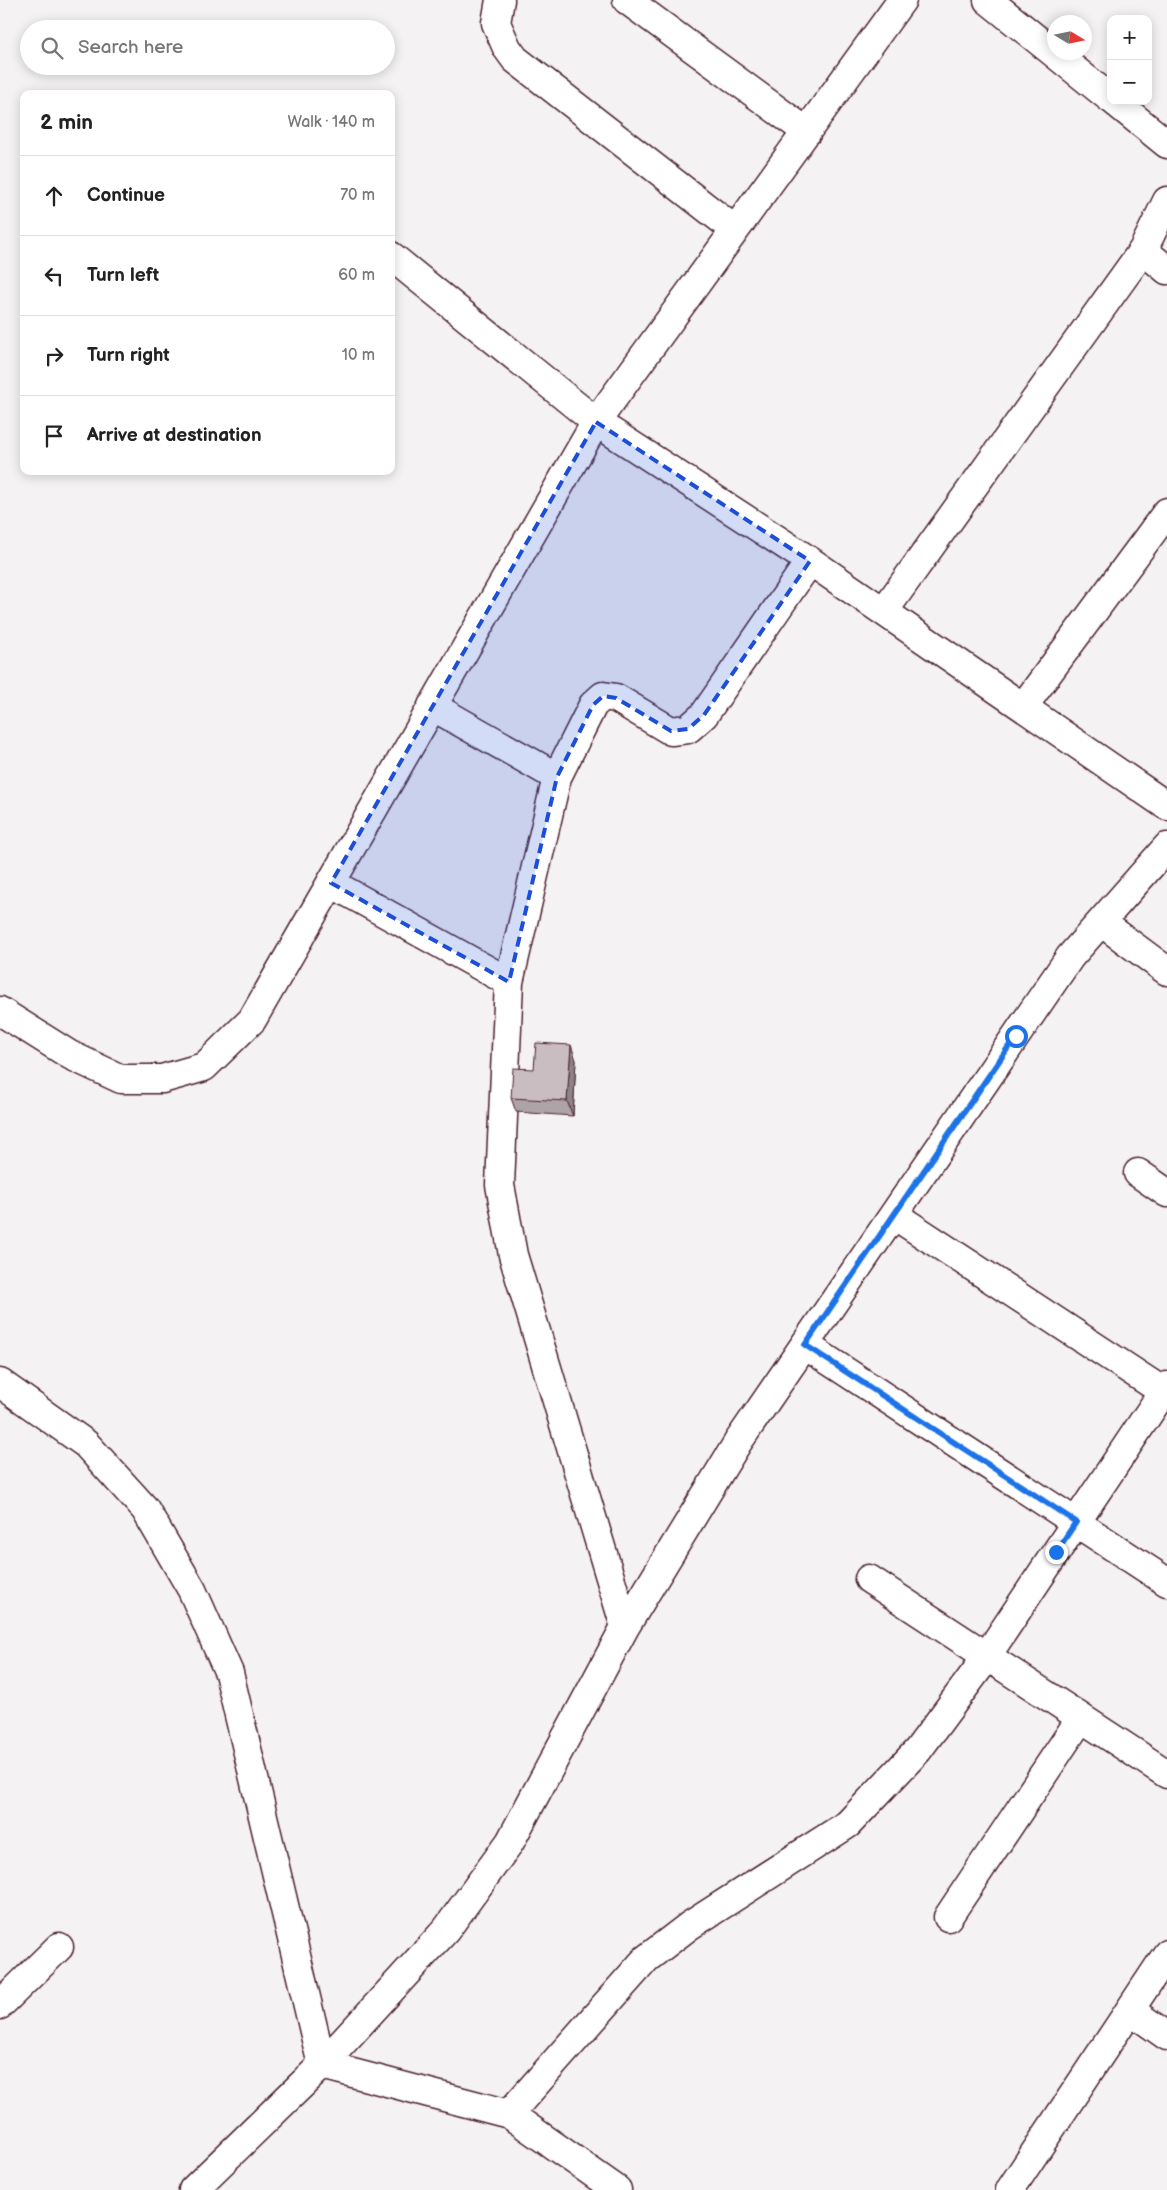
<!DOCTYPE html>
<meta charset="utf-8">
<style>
body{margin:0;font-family:"Balsamiq Sans",sans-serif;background:#f2f2f2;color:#222}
.controls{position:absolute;right:15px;top:15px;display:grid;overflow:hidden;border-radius:10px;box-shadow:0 2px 12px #0003}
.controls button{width:45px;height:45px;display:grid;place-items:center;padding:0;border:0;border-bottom:1px solid #e0e0e0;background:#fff;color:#222;font:25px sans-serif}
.compass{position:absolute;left:1047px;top:15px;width:45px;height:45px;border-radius:50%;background:#fff;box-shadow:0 2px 12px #0003;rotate:100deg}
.stop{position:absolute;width:15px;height:15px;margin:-11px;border:4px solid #1a73e8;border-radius:50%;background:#fff}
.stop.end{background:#1a73e8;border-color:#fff;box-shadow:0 1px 5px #0008}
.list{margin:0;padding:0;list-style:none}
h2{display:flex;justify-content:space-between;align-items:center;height:65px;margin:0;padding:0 20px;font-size:21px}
h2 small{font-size:16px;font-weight:400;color:#767676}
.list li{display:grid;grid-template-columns:32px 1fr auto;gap:15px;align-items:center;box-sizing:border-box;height:80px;padding:0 20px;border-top:1px solid #e0e0e0}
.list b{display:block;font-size:19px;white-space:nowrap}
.list em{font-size:16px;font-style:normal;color:#767676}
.icon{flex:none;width:28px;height:28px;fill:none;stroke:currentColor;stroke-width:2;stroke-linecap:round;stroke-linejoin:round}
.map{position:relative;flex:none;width:1167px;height:2190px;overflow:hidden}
.search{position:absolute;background:#fff;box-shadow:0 2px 12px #0003;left:20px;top:20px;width:375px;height:55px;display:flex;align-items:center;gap:12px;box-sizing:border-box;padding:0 18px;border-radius:28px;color:#767676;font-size:19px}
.panel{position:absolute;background:#fff;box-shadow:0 2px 12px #0003;left:20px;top:90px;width:375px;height:385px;border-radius:10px}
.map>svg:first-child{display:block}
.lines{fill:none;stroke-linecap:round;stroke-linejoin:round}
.minor-casing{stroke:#4a1f2b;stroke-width:31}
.minor{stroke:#fff;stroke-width:28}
.wall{fill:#aea3a6;stroke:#4a1f2b}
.shaded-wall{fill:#8d8487;stroke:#4a1f2b}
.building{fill:#cabdc1;stroke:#4a1f2b}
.route{stroke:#1a73e8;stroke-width:6}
.marked{fill:#1d4ed8;fill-opacity:0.2;stroke:#1d4ed8;stroke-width:4;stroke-dasharray:10 6;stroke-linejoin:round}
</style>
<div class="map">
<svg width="1167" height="2190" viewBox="0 0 1167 2190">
<rect width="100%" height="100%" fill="#f4f2f2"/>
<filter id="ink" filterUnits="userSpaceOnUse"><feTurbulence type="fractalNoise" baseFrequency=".02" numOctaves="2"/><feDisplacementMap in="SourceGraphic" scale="10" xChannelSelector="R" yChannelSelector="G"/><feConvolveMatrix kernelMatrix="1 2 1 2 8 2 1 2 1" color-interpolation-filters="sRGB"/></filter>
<g filter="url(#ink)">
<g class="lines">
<defs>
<path id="minor" d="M500 0 496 23 507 48 515 59 735 230
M627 0 807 132
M988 0 1111 99
M1114 101 1167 144
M1143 250 1167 270
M391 256 596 422 810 561 1167 806
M884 611 1143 250 1167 201
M432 706 557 777
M1023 707 1167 512
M331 883 509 982 500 1185 513 1255 625 1627
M1101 922 1167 971
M509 982 557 777 593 705 603 696 616 698 671 731 688 729 704 715 810 561
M0 1011 70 1055 121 1079H162L204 1067 252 1020 596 422 902 0
M1138 1173 1167 1193
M894 1215 1167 1394
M805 1345 1167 1582
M0 1383 86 1444 145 1509 192 1590 229 1673 322 2065 509 2114 617 2190
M869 1579 1167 1774
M948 1917 1081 1718
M0 2005 59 1947
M1130 2010 1167 2036
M509 2114 646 1959 689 1926 848 1824 918 1750 978 1669 1167 1386
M193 2190 322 2065 446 1930 510 1842 625 1627 738 1442 1070 957 1167 847
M1010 2190 1167 1954"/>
</defs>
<!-- minor casing -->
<use href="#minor" class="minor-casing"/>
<!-- minor -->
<use href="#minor" class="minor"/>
</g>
<!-- wall -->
<path class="wall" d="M576 1060 573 1116 516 1112 511 1098 534 1069Z"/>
<!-- shaded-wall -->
<path class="shaded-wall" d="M571 1045 576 1060 573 1116 567 1101Z"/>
<!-- building -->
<path class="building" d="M536 1043 571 1045 567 1101 511 1098 513 1068 534 1069Z"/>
</g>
<g class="lines" filter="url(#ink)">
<!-- route -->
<path class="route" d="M1016 1036 805 1345 1076 1522 1056 1552"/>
</g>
<!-- marked area -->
<path class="marked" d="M596 422 810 561 704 715 688 729 671 731 616 698 603 696 593 705 557 777 509 982 331 883Z"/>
</svg>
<div class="controls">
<button>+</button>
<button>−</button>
</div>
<svg class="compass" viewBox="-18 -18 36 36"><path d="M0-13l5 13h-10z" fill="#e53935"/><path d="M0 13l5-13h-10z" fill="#767676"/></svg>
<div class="stop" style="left:1016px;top:1036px"></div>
<div class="stop end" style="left:1056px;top:1552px"></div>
<div class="search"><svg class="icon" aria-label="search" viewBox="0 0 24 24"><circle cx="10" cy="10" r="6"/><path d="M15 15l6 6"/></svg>Search here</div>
<section class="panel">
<h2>2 min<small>Walk · 140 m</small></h2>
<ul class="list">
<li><svg class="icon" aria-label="ahead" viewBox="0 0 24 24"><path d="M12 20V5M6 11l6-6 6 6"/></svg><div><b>Continue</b></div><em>70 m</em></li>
<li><svg class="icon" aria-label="left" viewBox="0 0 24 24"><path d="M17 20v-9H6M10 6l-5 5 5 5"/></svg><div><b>Turn left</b></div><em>60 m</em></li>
<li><svg class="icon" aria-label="right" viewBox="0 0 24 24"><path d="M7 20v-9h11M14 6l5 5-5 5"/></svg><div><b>Turn right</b></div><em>10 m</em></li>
<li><svg class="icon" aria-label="arrive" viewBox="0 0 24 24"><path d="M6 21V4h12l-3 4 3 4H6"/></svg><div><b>Arrive at destination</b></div></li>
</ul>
</section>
</div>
